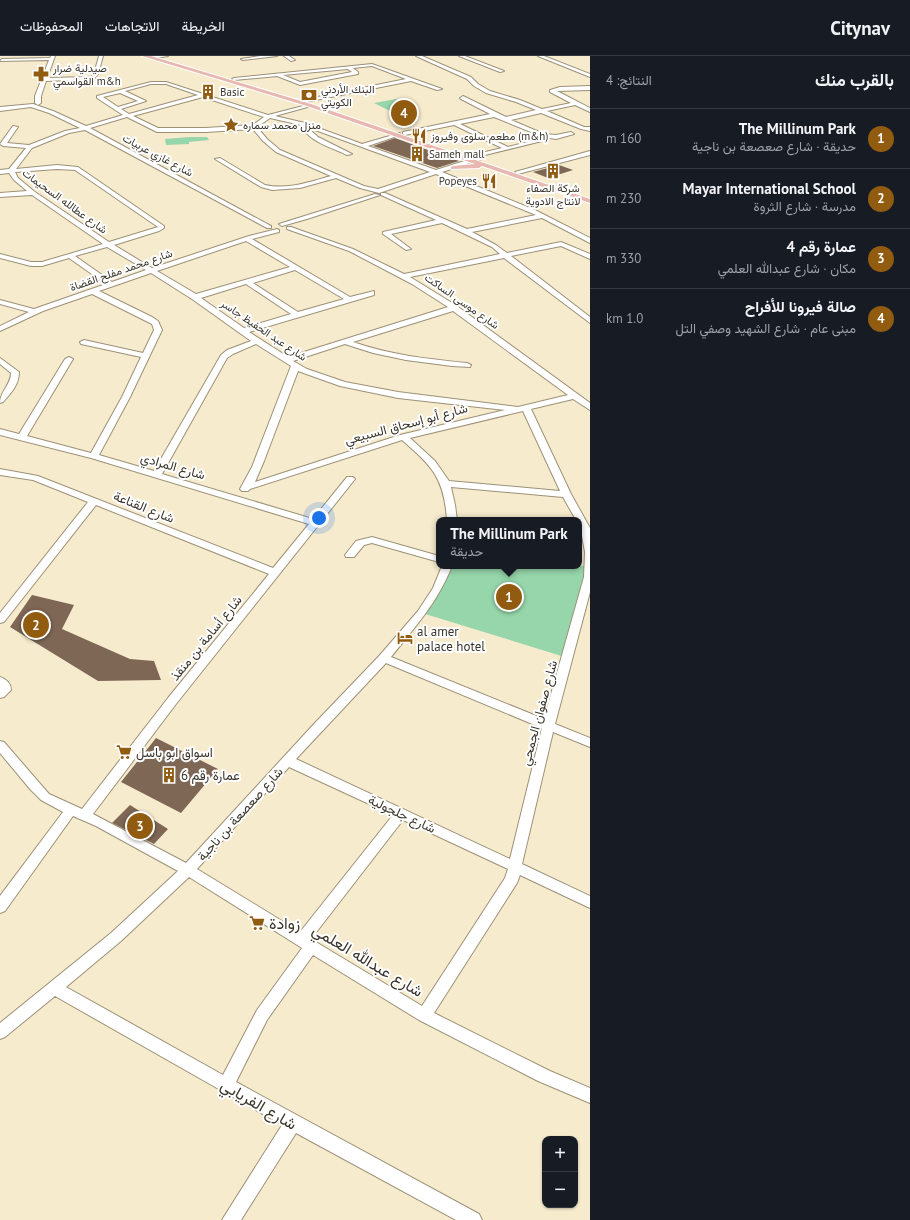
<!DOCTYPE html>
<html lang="ar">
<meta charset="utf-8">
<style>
body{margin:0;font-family:"PT Sans",Vazirmatn,sans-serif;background:#20242c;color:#f1f3f6;direction:rtl}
.controls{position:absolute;right:12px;bottom:12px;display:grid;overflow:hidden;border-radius:8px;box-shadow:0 1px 3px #0004}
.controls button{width:36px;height:36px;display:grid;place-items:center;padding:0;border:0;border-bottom:1px solid #363941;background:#171b24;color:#f1f3f6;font:20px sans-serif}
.you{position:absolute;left:319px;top:462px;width:14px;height:14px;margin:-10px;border:3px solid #fff;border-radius:50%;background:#1a73e8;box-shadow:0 0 0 6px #1a73e833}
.badge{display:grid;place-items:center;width:26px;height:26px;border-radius:50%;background:#915b10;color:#fff;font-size:13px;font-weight:700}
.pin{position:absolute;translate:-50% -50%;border:2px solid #fff;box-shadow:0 1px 4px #0006}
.popup{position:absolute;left:436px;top:461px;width:146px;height:52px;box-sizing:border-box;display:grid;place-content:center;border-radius:8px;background:#171b24;filter:drop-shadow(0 1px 3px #0005);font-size:13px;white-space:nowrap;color:#9ea1a6}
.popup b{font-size:15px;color:#f1f3f6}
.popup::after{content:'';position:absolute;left:50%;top:100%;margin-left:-8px;border:8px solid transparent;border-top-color:#171b24}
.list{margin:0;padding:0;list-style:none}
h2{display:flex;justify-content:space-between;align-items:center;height:52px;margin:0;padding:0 16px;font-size:17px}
h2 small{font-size:13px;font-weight:400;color:#9ea1a6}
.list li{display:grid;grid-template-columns:26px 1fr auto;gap:12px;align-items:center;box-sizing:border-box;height:60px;padding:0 16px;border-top:1px solid #363941}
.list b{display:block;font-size:15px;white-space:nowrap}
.list p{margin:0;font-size:13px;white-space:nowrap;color:#9ea1a6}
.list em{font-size:13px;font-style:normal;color:#9ea1a6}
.map{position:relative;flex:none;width:590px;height:1164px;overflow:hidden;direction:ltr}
header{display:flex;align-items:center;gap:24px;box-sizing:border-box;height:56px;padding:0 20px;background:#171b24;border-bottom:1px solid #363941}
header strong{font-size:19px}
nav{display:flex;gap:22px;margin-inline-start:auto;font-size:14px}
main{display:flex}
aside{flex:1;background:#171b24}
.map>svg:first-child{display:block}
.green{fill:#96d6aa}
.building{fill:#7e6755}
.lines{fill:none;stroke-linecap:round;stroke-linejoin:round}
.minor-casing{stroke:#9c9177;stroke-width:2}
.major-casing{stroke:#fff;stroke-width:2}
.minor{fill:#fff;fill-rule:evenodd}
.major{fill:#e8b8b0;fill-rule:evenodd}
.labels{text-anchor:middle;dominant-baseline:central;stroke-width:4;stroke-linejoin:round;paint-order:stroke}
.far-poi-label{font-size:11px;fill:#3b362b;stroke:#fff;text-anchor:start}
.far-street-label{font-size:11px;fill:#3b362b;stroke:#fff}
.street-label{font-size:13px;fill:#3b362b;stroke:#fff}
.poi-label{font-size:13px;fill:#3b362b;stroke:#fff;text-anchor:start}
.near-poi-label{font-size:16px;fill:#3b362b;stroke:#fff;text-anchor:start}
.near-street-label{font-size:16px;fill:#3b362b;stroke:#fff}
</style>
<header>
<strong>Citynav</strong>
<nav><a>الخريطة</a><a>الاتجاهات</a><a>المحفوظات</a></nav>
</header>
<main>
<aside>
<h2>بالقرب منك<small>النتائج: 4</small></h2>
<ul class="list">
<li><span class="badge">1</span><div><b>The Millinum Park</b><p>حديقة · شارع صعصعة بن ناجية</p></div><em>160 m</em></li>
<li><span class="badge">2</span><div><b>Mayar International School</b><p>مدرسة · شارع الثروة</p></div><em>230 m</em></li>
<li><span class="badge">3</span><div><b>عمارة رقم 4</b><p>مكان · شارع عبدالله العلمي</p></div><em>330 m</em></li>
<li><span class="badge">4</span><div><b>صالة فيرونا للأفراح</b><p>مبنى عام · شارع الشهيد وصفي التل</p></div><em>1.0 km</em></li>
</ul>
</aside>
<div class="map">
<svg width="590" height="1164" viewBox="0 0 590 1164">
<rect width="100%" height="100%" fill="#f7ebce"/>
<!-- green -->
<path class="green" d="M396 43 413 50 390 55 374 47Z
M189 81H207L209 84 189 86V88L166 89 165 83Z
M579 509 589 511 568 602 422 557 447 510Z"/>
<!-- building -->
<path class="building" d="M395 82 428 94 459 105 437 112 373 90Z
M559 109 573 114 548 122 533 116Z
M32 539 74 549 62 573 130 603 154 605 161 624 98 625 10 571Z
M156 682 218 713 181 757 121 726Z
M130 749 168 773 154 788 112 767Z"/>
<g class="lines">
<defs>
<path id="minor" d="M51 0H55L47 22 91 21 94 18 99 0H103L98 18 94 23 46 25 41 40V47L38 49 35 47V40L49 4 0 5 2 3 50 2Z
M154 0H168L156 2Z
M260 0H277L243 4 241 3Z
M284 0H289L295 4 291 5Z
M416 0H422L471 21 478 28 490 35 520 44 542 53 571 47 550 36V34L560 31 590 30V34L557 35 590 52V56L575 49 547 55 584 71H590V75L581 73 541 57 511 64 544 78 556 79 571 76 574 78 556 83 543 81 494 61 460 68 508 91 539 83 542 85 481 100 483 102 482 103 442 116 535 154 590 182V187L588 186 542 162 472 176 496 189 507 197 561 186 590 198V203L561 190 511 200 590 261V267L504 202 410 221 457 250 590 347V354L573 343 531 353 571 438 590 472V536L555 668 590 682V691L553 676 522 808 590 840V852L520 819 517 827 434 957 550 1015 590 1032V1047L538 1025 419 964 313 899 267 964 236 1026 479 1158 482 1164H456L296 1077 241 1164H222L282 1069 55 940 5 981 0 983V967L111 877 178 815 96 770 73 760 5 855 0 857V840L63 756 41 744 30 733 0 697V685L4 686 49 738 82 753 168 642 269 518 96 449 4 566 0 567V557L88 446 33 424 0 419V413L38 420 273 512 309 468 91 402 0 379V373L19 378 65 303 69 301 73 303 27 380 91 397 122 341 141 301 81 288 80 286 84 284 143 297 154 274 152 268 92 238 43 255 0 275V270L29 256 0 248V244L34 253 106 228 69 202 42 210H31L0 202V198L31 206H42L103 188 32 139 0 141V137L27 135 14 124 9 117 0 118V114L9 113 26 92 3 90 0 88 13 70 18 71 7 87 29 89 65 75 80 72 49 57 31 51 0 55V51L33 48 53 55 86 70 123 59 97 42V40L151 26H166L268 59 311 48V50L275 60 305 67 362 88 400 77V79L368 90 436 114 474 102H469V100L502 92 454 69 405 79 403 78V76L490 58 461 43 460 42 463 40 506 61 536 54 516 46 486 37 474 30 467 23ZM151 28H166L198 39 129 58 121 53 146 45 125 35ZM120 37 138 45 118 51 103 41ZM203 41 264 61 253 69 206 72H158L133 60ZM127 61 157 76H206L253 73 263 85 276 96 331 120C309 126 288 134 265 129L220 102 215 103 261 131 272 134 300 132 336 122 360 132 379 137 436 118 536 159 467 173 385 137H381V139L436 164 383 176V178L406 194 411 193 391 178 442 167 492 191 500 198 404 218 353 193 291 171H287V173L349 195 412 228 448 251 288 301 249 276 374 239V235L350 241 252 183 279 176V174L277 173 249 180 152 212 114 189 159 175 164 172V170L78 111 57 109 16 113 32 92 69 77 85 74 267 172H271V170L90 72ZM270 62 301 69C309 86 331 91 347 99L352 98 318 81 307 71 430 116 378 133 364 130 280 94 267 83 257 71ZM57 113 75 114 158 171 109 186 35 136 18 122 15 116ZM246 185 290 211 196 238 157 215ZM107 191 146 214 112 226 75 200ZM295 214 344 243 298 256 253 227ZM151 217 192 243 251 285 227 294 221 299 154 415 99 399 130 341 162 274 158 265 152 261 99 235ZM246 228 291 258 244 272 201 242ZM453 255 568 339 518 351 398 336 345 326 307 313 293 305 345 288 373 297 406 304 452 310 470 311 471 309 467 307C428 303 390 299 353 286ZM256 288 291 310 252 411 240 433 242 435H248L250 433 402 384C433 411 444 422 447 464H457L455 449 451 431 563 441 576 464H579L585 496 584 521 544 663 391 601C416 570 437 547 452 510H442L433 532 418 555 380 599 314 668 186 807 93 758 176 648 355 423 353 421H347L313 463 162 418 227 302 233 298ZM298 315 340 330 398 342 505 354 400 379 255 426 264 405ZM523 355 560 435 449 425 435 405 410 382ZM386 607 542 672 510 803 296 703ZM289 711 393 759 300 876 197 813ZM403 764 508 813 505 822 422 950 311 883ZM189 821 302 892 257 954 223 1019 66 931 121 885Z
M459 0H465L504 15 500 16Z
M538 0H544L590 18V21Z
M372 8 442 33 437 34 411 25 306 46 303 44 406 23 372 10 353 12 358 16V18L300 29 277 20 234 24 232 23 234 22ZM348 13 352 16 300 26 283 19Z
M590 95V99L518 118 515 116Z
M375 138 380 139 307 163 282 170 279 168Z
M0 302 19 316C19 329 11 337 3 346L0 347C0 335 11 329 11 317L0 308Z
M372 481 439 500V506L372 487 364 489 354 501H346L345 499 356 485Z
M0 621C6 623 11 627 11 634L4 641 0 642Z"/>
<path id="major" d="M142 0H151L311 48 590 143V147L482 110 479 112 451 113V111L453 110 475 108 307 50Z"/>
</defs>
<!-- minor casing -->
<use href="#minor" class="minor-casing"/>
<!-- major casing -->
<use href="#major" class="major-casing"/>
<!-- minor -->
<use href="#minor" class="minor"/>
<!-- major -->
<use href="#major" class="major"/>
</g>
<!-- icons -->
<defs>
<symbol id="pharmacy-bare" viewBox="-9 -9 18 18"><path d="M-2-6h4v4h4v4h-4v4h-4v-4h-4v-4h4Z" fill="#915b10" stroke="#fff" stroke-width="2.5" paint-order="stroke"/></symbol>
<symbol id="building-bare" viewBox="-9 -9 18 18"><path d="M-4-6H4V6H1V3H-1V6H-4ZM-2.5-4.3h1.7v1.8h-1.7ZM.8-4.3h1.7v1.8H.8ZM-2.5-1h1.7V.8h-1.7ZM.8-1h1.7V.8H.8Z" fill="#915b10" stroke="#fff" stroke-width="2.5" paint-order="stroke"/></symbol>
<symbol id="bank-bare" viewBox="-9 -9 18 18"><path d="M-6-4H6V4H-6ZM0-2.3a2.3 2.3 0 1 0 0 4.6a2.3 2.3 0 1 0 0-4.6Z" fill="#915b10" stroke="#fff" stroke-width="2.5" paint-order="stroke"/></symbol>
<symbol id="sight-bare" viewBox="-9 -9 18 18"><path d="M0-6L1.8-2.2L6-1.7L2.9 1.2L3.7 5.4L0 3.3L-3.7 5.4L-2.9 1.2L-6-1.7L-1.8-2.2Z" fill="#915b10" stroke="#fff" stroke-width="2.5" paint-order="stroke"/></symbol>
<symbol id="restaurant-bare" viewBox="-9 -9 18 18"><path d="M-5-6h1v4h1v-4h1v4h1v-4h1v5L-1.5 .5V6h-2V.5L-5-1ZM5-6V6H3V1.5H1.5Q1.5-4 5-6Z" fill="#915b10" stroke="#fff" stroke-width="2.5" paint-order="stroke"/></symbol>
<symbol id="hotel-bare" viewBox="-9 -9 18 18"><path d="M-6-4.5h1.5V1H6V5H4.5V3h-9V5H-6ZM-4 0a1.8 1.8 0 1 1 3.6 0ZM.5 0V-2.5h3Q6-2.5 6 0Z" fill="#915b10" stroke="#fff" stroke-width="2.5" paint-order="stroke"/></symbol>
<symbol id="supermarket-bare" viewBox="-9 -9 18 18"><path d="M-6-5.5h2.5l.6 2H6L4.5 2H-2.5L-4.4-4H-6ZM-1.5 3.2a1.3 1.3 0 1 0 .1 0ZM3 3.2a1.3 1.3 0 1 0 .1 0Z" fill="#915b10" stroke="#fff" stroke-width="2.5" paint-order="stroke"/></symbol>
</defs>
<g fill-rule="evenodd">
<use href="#pharmacy-bare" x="30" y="7" width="22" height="22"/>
<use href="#building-bare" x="197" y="25" width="22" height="22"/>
<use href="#bank-bare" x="298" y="28" width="22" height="22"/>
<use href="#sight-bare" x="220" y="58" width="22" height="22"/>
<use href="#restaurant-bare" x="408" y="69" width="22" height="22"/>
<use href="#building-bare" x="406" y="87" width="22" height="22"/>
<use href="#building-bare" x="542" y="104" width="22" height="22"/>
<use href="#restaurant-bare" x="478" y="114" width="22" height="22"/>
<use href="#hotel-bare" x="394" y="571" width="22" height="22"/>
<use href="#supermarket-bare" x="113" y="685" width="22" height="22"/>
<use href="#building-bare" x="158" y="708" width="22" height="22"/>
<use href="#supermarket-bare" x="246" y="856" width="22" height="22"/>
</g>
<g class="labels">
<!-- far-poi labels -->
<g class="far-poi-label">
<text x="53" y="12">صيدلية ضرار<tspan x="53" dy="13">القواسمي m&amp;h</tspan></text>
<text x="321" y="33">البنك الأردني<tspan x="321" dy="13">الكويتي</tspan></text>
<text x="220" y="36">Basic</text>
<text x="243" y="69">منزل محمد سماره</text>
<text x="431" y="80">مطعم سلوى وفيروز (m&amp;h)</text>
<text x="429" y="98">Sameh mall</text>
<text x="477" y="125" text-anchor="end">Popeyes</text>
<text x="553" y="132" text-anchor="middle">شركة الصفاء<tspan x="553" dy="13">لانتاج الادوية</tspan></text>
</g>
<!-- far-street labels -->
<g class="far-street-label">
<text transform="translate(158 99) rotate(28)">شارع غازي عربيات</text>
<text transform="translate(65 145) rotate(36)">شارع عطالله السحيمات</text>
<text transform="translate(121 214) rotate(-19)">شارع محمد مفلح القضاة</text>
<text transform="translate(462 245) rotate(35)">شارع موسى الساكت</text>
<text transform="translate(264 274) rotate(34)">شارع عبد الحفيظ جاسر</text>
</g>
<!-- street labels -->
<g class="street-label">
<text transform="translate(406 368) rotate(-15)">شارع أبو إسحاق السبيعي</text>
<text transform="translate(173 410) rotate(16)">شارع المرادي</text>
<text transform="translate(144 451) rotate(22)">شارع القناعة</text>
<text transform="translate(206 582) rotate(-51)">شارع أسامة بن منقذ</text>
<text transform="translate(539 657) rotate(-75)">شارع صفوان الجمحي</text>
<text transform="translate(240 758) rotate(-48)">شارع صعصعة بن ناجية</text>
<text transform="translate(402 758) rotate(25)">شارع جلجولية</text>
</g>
<!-- poi labels -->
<g class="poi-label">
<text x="417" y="575">al amer<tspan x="417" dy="15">palace hotel</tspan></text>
<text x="136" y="696">اسواق ابو باسل</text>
<text x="181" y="719">عمارة رقم 6</text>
</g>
<!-- near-poi labels -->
<g class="near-poi-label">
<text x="269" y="867">زوادة</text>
</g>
<!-- near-street labels -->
<g class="near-street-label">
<text transform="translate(368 904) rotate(31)">شارع عبدالله العلمي</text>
<text transform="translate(259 1048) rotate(30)">شارع الفريابي</text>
</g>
</g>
</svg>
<div class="controls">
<button>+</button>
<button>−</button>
</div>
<div class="you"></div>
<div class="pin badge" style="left:509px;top:541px">1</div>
<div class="popup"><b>The Millinum Park</b>حديقة</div>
<div class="pin badge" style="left:36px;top:569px">2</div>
<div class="pin badge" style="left:140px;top:770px">3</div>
<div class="pin badge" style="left:404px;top:57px">4</div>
</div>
</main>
